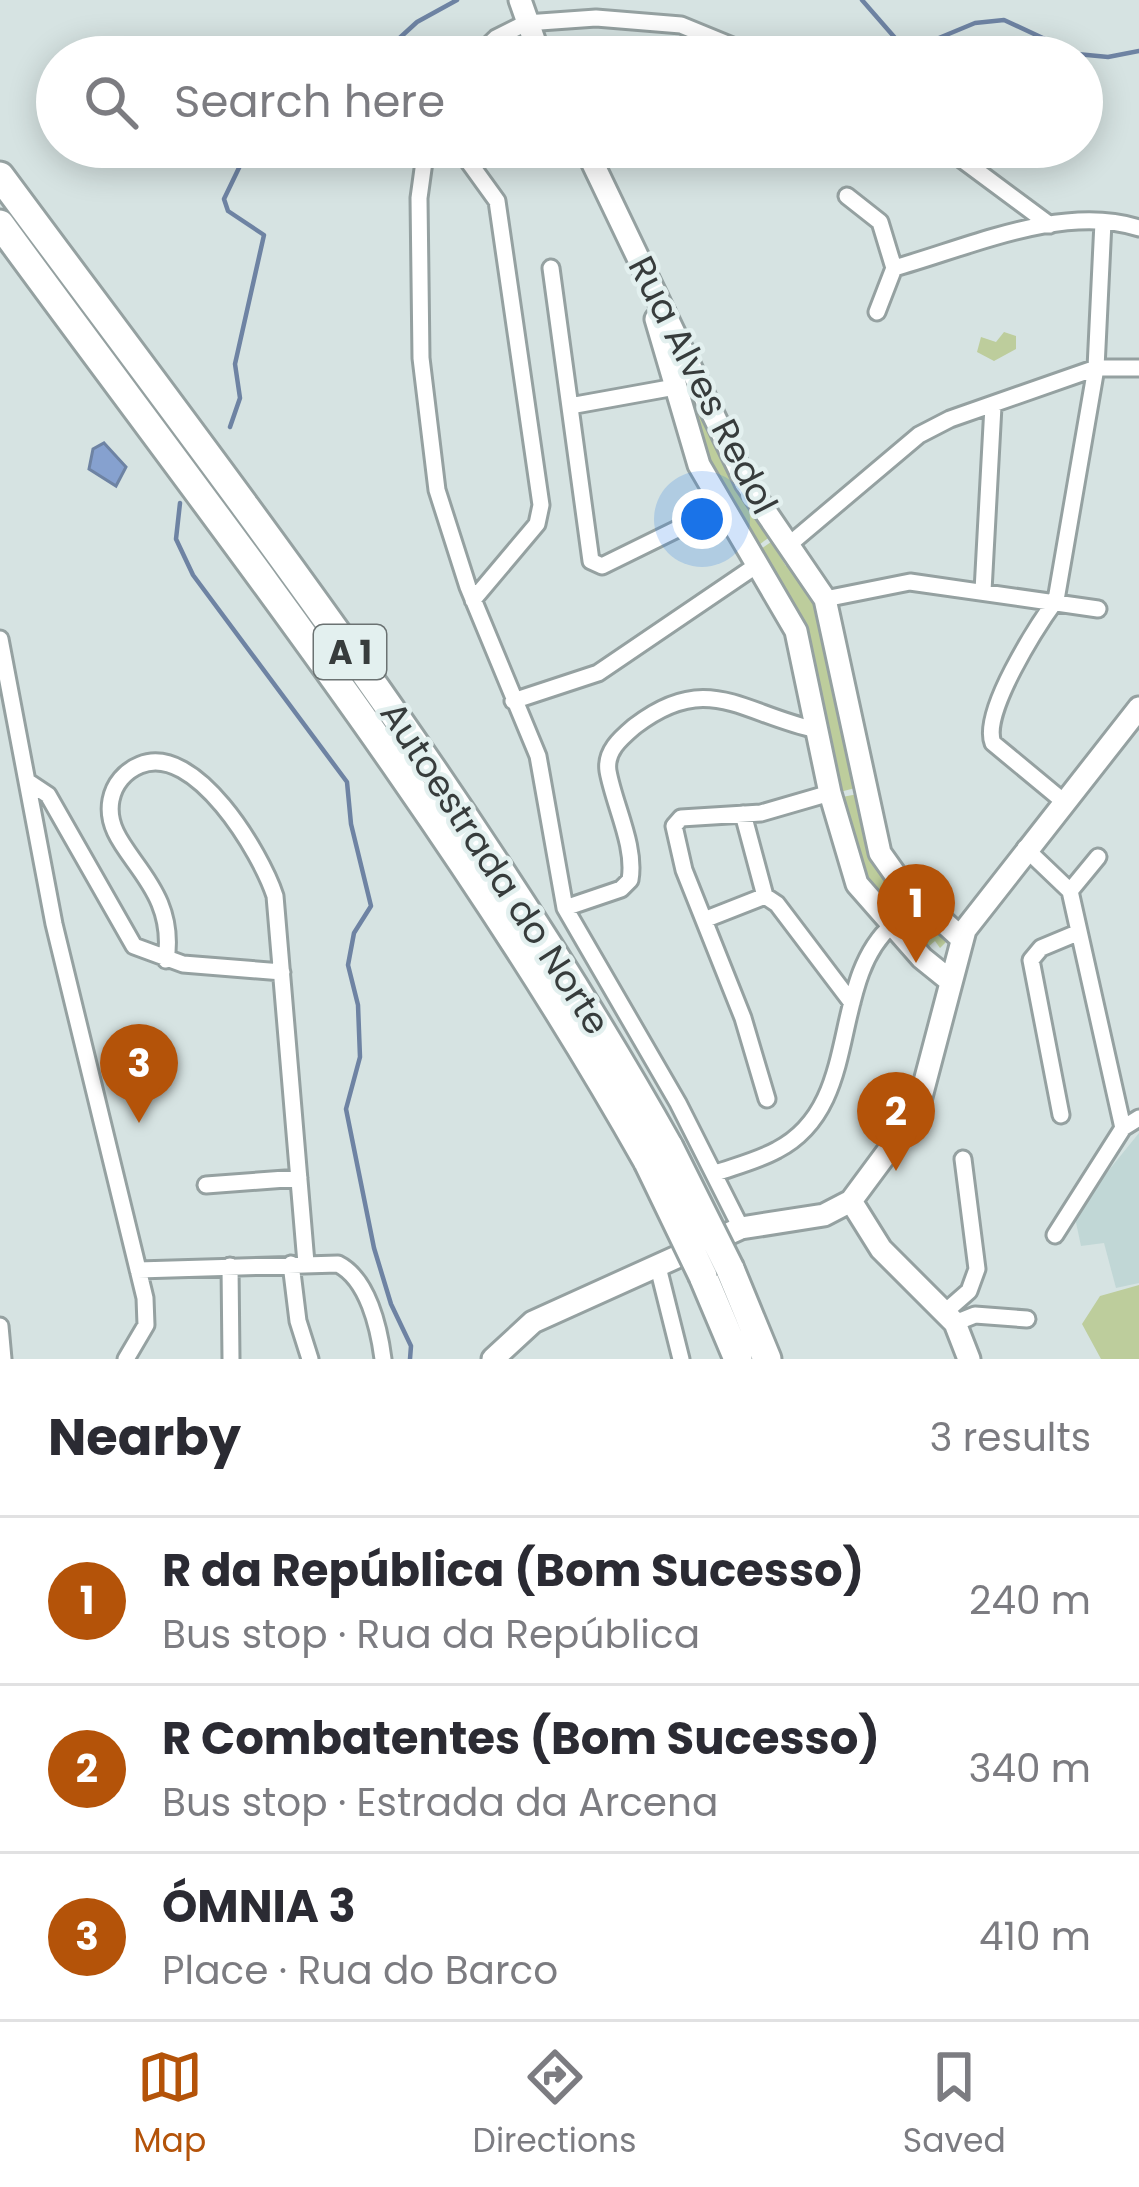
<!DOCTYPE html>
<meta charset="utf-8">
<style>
body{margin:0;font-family:Poppins,sans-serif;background:#f7f7f7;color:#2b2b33}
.you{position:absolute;left:702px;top:519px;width:42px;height:42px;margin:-30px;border:9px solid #fff;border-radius:50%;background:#1a73e8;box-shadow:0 0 0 18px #1a73e833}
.badge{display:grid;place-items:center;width:78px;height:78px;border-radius:50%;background:#b45309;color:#fff;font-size:39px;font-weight:700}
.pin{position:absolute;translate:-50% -99px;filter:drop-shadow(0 3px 6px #0008)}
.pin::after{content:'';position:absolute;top:63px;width:42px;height:36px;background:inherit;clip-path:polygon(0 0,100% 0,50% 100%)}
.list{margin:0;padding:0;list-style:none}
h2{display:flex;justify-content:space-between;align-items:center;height:156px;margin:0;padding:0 48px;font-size:51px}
h2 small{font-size:39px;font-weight:400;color:#7c7c81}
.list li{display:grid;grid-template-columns:78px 1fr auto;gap:36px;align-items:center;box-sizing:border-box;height:168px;padding:0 48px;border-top:3px solid #e1e1e2}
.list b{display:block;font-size:45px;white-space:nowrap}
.list p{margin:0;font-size:39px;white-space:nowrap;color:#7c7c81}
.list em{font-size:39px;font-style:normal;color:#7c7c81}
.icon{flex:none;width:66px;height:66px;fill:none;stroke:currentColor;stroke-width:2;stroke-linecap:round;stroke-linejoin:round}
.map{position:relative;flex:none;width:1139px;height:1359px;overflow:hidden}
.search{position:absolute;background:#fff;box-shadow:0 6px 30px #0003;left:36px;right:36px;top:36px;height:132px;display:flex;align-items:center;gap:30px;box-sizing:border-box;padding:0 42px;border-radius:66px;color:#7c7c81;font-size:45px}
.sheet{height:660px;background:#fff}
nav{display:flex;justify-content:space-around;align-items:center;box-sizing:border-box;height:168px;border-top:3px solid #e1e1e2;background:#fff;font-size:33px;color:#7c7c81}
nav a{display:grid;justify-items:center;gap:6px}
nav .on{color:#b45309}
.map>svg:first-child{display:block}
.built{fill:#c1d7d6}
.green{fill:#bdcd9c}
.water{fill:#86a1cf;stroke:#6e83a3;stroke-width:3}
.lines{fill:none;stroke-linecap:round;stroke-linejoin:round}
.stream{stroke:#6e83a3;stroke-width:4.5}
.street-casing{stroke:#95a1a1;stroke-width:21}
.secondary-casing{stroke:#95a1a1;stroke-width:27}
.highway-casing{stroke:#95a1a1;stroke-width:33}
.street{stroke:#fff;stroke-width:15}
.secondary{stroke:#fff;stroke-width:21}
.highway{stroke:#fff;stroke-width:27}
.highway-bridge-casing{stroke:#95a1a1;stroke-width:33;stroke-linecap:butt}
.highway-bridge{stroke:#fff;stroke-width:27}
.labels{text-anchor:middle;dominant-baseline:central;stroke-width:9;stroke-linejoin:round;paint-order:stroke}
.shield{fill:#e3f0ef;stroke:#6b7272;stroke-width:3}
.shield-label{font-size:33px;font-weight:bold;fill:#373c3c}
.street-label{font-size:36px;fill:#373c3c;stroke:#e3f0ef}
</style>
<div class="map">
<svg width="1139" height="1359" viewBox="0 0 1139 1359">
<rect width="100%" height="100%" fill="#d6e3e2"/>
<!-- built -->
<path class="built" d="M1139 1133V1283L1116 1288 1104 1243 1081 1246 1074 1213Z"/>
<!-- green -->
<path class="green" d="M1004 332 1016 336V349L994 361 977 352 981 337 996 342Z
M684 366 774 534 753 549 702 458 674 369Z
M771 542 786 566 792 563 824 616 859 787 836 793 804 640 755 553Z
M858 794 911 903 946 942 940 948 935 941 927 948 920 939 914 942 868 891 837 798Z
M1139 1285V1359H1101L1082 1324 1100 1296Z"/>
<!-- water -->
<path class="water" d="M104 443 126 467 116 486 89 469 93 449Z"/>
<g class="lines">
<!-- stream -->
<path class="stream" d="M862 0 896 39 922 45 975 23 1004 20 1077 54 1108 57 1139 51
M323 57 393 44 417 22 457 0
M230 427 240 398 235 364 264 235 228 211 224 199 249 147
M180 503 176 539 193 575 347 782 351 824 371 906 354 933 348 965 358 1005 360 1057 346 1109 374 1248 391 1304 411 1346 410 1359"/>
<defs>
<path id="street" d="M476 57 496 38 526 23 596 18 681 25 759 57
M426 147 419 198 421 358 437 490 468 587 538 756 565 908 678 1103 741 1228
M458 147 497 201 541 505 537 524 473 600
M945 147 1050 225
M847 196 880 222 894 268C967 248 1063 203 1139 228
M551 268 591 561 602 566 722 507
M877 312 894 268
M570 406 675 387
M791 543 919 435 950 419 1096 368H1139
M983 591 993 406
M825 599 910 582 1098 609
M0 639 54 924 145 1298 146 1325 126 1359
M513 701 598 673 757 565
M30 783 48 795 134 946 183 964 282 972
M1063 801 993 743C981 713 1037 626 1056 600L1096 368 1103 222
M743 814 765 896 777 904 852 1003
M1025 848 1070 891 1123 1128
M1070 891 1098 857
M565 908 621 889 630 880C636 846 614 805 608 771 605 751 621 738 635 726 708 670 742 714 817 730
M704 920 765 896
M166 960C179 878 101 852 111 800 114 784 125 771 140 765 195 742 261 853 275 896L306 1263
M767 1099 743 1018 684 870 674 826 681 818 761 813 830 793
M1061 1115 1031 960 1041 948 1077 933
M716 1173C736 1166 759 1160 777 1150 864 1105 827 983 892 925
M206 1185 299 1178
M1055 1235 1123 1128 1139 1118
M291 1264 298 1321 310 1359
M230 1266 231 1359
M658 1267 681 1359
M138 1270 338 1264C368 1279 379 1328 383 1359
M945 1312 969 1291 977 1269 963 1159
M955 1323 975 1315 1027 1319
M0 1326 3 1359"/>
<path id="secondary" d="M520 0 540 57
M585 147 746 483 825 599 880 853 902 884 961 938
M656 319 699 465 796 631 830 793 857 884 922 958 948 979
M851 1201 881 1249 955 1323 969 1359
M493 1359 533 1322 741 1228 824 1215 851 1201 917 1112 965 930 1139 708"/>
<path id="highway" d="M0 176C234 492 476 804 669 1147
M0 224C224 530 462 831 648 1162
M730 1269 767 1359
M703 1276 738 1359"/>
</defs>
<!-- street casing -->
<use href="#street" class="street-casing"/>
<!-- secondary casing -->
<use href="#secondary" class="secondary-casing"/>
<!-- highway casing -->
<use href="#highway" class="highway-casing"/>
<!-- street -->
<use href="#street" class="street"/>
<!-- secondary -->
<use href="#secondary" class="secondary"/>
<!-- highway -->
<use href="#highway" class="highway"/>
<defs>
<path id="highway-bridge" d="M669 1147 730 1269
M648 1162 703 1276"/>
</defs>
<!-- highway-bridge casing -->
<use href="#highway-bridge" class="highway-bridge-casing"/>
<!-- highway-bridge -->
<use href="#highway-bridge" class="highway-bridge"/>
</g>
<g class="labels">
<!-- shield labels -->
<rect class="shield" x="314" y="625" width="72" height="54" rx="9"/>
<g class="shield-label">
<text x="350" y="652">A 1</text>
</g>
<!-- street labels -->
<g class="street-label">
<text transform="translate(703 385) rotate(63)">Rua Alves Redol</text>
<text transform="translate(495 868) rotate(57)">Autoestrada do Norte</text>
</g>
</g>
</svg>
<div class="you"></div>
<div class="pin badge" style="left:916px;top:963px">1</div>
<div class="pin badge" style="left:896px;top:1171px">2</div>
<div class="pin badge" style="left:139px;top:1123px">3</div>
<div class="search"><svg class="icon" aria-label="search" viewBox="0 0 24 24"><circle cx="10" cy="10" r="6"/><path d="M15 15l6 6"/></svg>Search here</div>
</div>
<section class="sheet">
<h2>Nearby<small>3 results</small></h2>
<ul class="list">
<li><span class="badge">1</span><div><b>R da República (Bom Sucesso)</b><p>Bus stop · Rua da República</p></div><em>240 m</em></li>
<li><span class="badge">2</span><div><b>R Combatentes (Bom Sucesso)</b><p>Bus stop · Estrada da Arcena</p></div><em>340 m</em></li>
<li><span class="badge">3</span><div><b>ÓMNIA 3</b><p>Place · Rua do Barco</p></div><em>410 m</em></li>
</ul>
</section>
<nav>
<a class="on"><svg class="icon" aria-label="map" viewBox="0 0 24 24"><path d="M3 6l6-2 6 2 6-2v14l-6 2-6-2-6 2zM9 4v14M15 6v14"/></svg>Map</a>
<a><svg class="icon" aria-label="directions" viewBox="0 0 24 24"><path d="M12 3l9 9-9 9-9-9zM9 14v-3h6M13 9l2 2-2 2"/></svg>Directions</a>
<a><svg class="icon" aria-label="saved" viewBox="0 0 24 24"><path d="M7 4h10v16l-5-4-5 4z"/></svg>Saved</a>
</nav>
